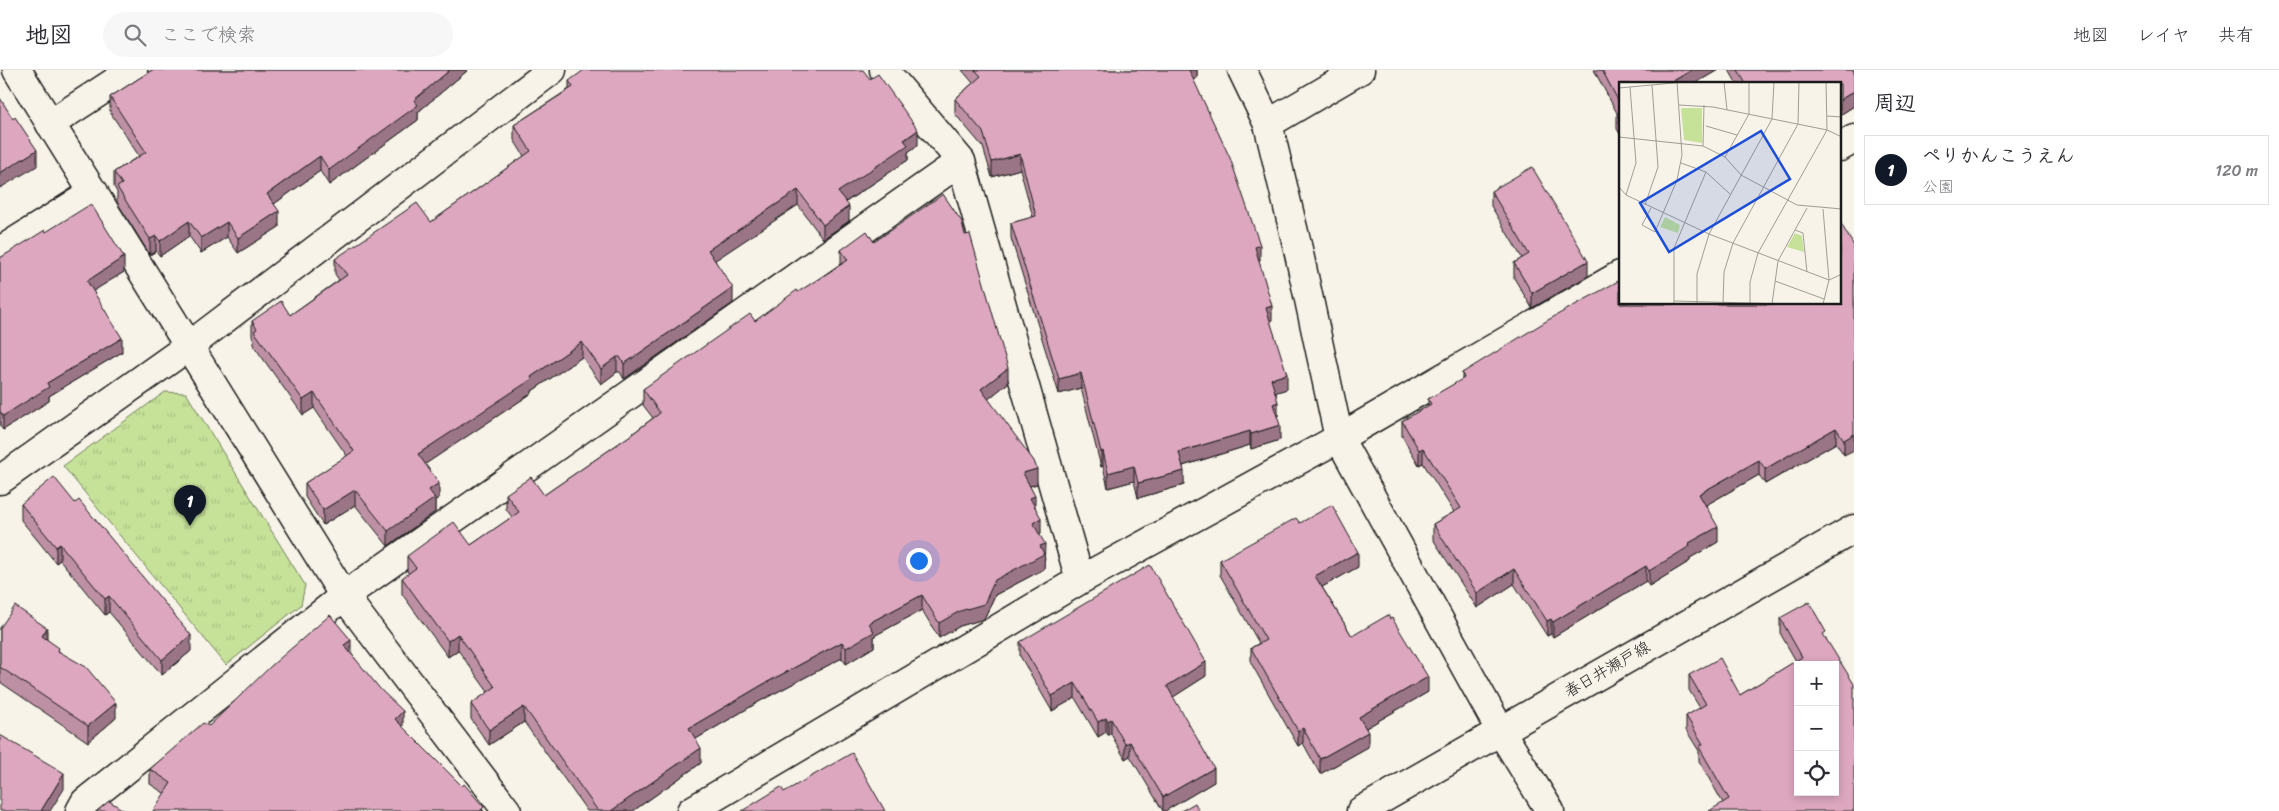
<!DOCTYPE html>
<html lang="ja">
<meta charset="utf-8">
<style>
body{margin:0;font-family:Sriracha,"Klee One",sans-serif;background:#f7f7f7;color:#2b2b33}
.controls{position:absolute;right:15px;bottom:15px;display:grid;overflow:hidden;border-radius:0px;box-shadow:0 2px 8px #0003}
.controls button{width:45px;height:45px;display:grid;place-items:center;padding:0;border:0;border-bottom:1px solid #e1e1e2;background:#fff;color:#2b2b33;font:25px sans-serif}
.you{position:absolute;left:918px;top:490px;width:18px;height:18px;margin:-12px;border:4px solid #fff;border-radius:50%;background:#1a73e8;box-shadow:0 0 0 8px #1a73e833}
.badge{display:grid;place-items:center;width:32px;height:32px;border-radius:50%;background:#111827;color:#fff;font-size:16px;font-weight:700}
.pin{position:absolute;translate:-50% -41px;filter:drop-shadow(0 1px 2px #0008)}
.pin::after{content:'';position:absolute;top:26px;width:18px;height:15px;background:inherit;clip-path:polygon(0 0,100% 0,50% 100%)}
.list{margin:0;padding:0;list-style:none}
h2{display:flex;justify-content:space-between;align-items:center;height:65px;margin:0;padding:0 20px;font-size:21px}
h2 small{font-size:16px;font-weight:400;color:#7c7c81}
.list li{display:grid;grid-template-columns:32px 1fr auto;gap:15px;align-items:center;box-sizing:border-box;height:70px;margin:0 10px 10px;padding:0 10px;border:1px solid #e1e1e2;border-radius:0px}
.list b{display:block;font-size:19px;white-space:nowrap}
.list p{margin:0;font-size:16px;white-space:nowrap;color:#7c7c81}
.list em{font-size:16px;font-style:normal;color:#7c7c81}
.icon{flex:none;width:28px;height:28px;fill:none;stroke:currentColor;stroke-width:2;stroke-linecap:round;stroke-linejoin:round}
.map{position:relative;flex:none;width:1854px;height:741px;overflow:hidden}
header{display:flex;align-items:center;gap:30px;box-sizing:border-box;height:70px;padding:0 25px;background:#fff;border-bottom:1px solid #e1e1e2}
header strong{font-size:24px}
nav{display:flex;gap:28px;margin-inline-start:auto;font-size:18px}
.search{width:350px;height:45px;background:#f7f7f7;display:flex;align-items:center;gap:12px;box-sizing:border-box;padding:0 18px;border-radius:28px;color:#7c7c81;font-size:19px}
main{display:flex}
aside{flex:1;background:#fff}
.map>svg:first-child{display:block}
.park{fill:url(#park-tufts);stroke:#717f5a}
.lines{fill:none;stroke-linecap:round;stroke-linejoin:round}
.street-casing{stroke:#1c1c1c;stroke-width:31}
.secondary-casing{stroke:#1c1c1c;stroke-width:31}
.primary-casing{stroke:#1c1c1c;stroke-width:31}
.street{stroke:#f7f3e8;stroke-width:28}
.secondary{stroke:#f7f3e8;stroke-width:28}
.primary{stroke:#f7f3e8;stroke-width:28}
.wall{fill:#bd90a4;stroke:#1c1c1c}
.shaded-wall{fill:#9a7586;stroke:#1c1c1c}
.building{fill:#dca7bf;stroke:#1c1c1c;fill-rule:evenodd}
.labels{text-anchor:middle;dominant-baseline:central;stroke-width:4;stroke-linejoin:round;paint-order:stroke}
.street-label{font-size:16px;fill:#1c1c1c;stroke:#f7f3e8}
.inset-road{fill:none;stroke:#9f9d96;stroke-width:1}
.view{fill:#1d4ed8;fill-opacity:0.15;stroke:#1d4ed8;stroke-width:2.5}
.inset-edge{fill:none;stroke:#1c1c1c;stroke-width:2.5}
</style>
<header>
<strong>地図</strong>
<div class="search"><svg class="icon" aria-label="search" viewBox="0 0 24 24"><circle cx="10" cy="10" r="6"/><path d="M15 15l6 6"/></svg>ここで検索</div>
<nav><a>地図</a><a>レイヤ</a><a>共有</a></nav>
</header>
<main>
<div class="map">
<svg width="1854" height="741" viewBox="0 0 1854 741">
<defs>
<pattern id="park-tufts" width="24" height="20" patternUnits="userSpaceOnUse" patternTransform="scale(1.25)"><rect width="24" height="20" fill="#c6e299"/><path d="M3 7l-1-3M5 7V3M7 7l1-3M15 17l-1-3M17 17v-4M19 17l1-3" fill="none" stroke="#aac183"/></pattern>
</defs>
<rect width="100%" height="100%" fill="#f7f3e8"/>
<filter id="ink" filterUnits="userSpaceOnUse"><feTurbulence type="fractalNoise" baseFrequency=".02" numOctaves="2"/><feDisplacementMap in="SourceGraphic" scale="10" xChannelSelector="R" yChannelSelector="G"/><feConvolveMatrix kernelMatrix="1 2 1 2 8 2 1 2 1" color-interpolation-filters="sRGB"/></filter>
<g filter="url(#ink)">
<!-- park -->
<path class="park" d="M165 322 186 323 305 515 301 535 226 595 63 396Z"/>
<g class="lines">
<defs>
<path id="street" d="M17 0 344 526 507 741
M884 0 961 91 1080 510
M50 54 133 0
M1268 54 1360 0
M1840 77 1854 69
M0 181 94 122
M0 410 189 276 552 0
M80 741 85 732 344 526 961 91
M691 741 1080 510 1339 368 1620 205"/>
<path id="secondary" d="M1242 0 1268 54 1298 179 1339 368 1500 660 1550 741"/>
<path id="primary" d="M1361 741 1854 459"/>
</defs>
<!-- street casing -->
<use href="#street" class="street-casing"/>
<!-- secondary casing -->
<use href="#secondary" class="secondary-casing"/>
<!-- primary casing -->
<use href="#primary" class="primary-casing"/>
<!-- street -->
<use href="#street" class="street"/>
<!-- secondary -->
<use href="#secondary" class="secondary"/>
<!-- primary -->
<use href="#primary" class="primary"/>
</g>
<!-- wall -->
<path class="wall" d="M152 0H468L418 42V50L329 115 320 101 274 134 279 157 238 183 227 167 201 183 189 166 160 186 156 181 150 185 117 132V122L114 117V102L139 86 110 42V27Z
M962 0H1197V8L1193 10 1260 190 1259 191 1272 251H1270L1287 319 1276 322 1278 346 1277 347 1280 370 1251 379 1250 375 1183 396 1184 415 1138 428 1134 411 1108 418 1103 396 1101 397 1081 318 1059 324 1011 168V153L1033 147 1020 99 992 107 983 77 955 44V29L973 13Z
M1594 0H1718L1694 14H1620V64L1617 59V43Z
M1729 0H1854V36L1840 45V14H1737Z
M569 11 918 75 908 82V90L846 132 849 151 823 169 798 135 715 190 733 233 624 309 620 302H617L601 314 582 287 532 321V323L425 394 439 428 435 430V442L388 476 355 435 323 455 305 427V413L347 386 314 338 303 345 254 276V270L252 266V251L290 245 339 210 335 204V189L431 152 524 86 514 70V55L569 19Z
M1491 121 1588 206 1532 238 1514 208V193L1522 188 1491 136Z
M46 162 124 202 93 221 122 282 49 326V331L3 360 0 356V188Z
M965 165 1008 313 988 329 1037 414 1030 416 1041 463 1039 464 1045 489 1044 490V499L995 525 984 549 960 556 939 568 922 540 874 566V577L846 594 842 588 762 630 696 669 701 693 633 741H587L524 652 489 675 471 649V634L488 622 458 580 448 587 402 524V508L409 504 407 501V486L471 475 512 447 506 439V424L544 425 628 367 653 348 643 335V319L755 251 841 194V180L874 172Z
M1854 176 1844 385 1836 373 1765 414 1759 405 1706 435 1718 472 1690 488V491L1649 516 1646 511 1553 567 1551 564 1547 566 1514 514 1477 538 1433 469V454L1454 442 1423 393 1419 395 1402 366V351L1428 336V329L1462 310V303L1620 234Z
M21 434 191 581 162 605 109 542 105 545 60 490 56 493 21 450Z
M1300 453 1358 497 1322 517 1352 566 1428 622 1366 658 1368 677 1320 704 1303 673 1298 676 1251 593V578L1259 573 1220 505V490Z
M1780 548 1826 568 1854 741 1723 733 1699 691V681L1686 660V646L1700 638 1689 620V605L1740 625 1796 591 1780 563Z
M0 558 47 570 59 581 116 648 88 672 0 612Z
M1020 572 1206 606 1173 627 1214 712 1165 741H1163L1130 686 1125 689 1111 664 1108 665 1106 662 1098 667 1075 628 1052 641 1020 586Z
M351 583 402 656 484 741 164 723 150 714V699L209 656Z"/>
<!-- shaded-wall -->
<path class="shaded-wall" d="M450 0H468L418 42V50L329 115V100Z
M1188 0H1197V8L1188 13Z
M1692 0H1718L1694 14H1668Z
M1854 21V36L1840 45V30Z
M918 60V75L908 82V90L838 137V122Z
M37 80V96L0 118V103Z
M1020 84V99L992 107V92Z
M320 86V101L267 139V124Z
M798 120V135L708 195V180Z
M849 136V151L823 169V155Z
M279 141V157L238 183V168Z
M189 151V166L160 186V171Z
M227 152V167L201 183V168Z
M156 166V181L150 185V169Z
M1260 175V190L1255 192V177Z
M124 187V202L87 225V211Z
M1588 191V206L1532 238V223Z
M733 218V233L624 309V294Z
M1272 236V251L1266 253V238Z
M122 268V282L49 326V331L3 360V346L47 313Z
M582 272V287L532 321V323L418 399V384Z
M617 287V302L601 314V299Z
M1008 298V313L981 335V319Z
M1081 303V318L1059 324V309Z
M1287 304V319L1271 324V309Z
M314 323V338L303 345V330Z
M1278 332V346L1273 348V334Z
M1280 355V370L1251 379V364Z
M1836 358V373L1765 414V399Z
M1250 361V375L1179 397V382Z
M1854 364V380L1844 385V370Z
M1423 378V393L1419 395V380Z
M1103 381V396L1101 397V382Z
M1759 390V405L1699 439V424Z
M1134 396V411L1108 418V403Z
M1037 399V414L1023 418V403Z
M1184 401V415L1138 428V413Z
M439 413V428L435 430V442L388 476V461L429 420Z
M355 420V435L323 455V440Z
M1035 426V441L1030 428Z
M1041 448V463L1033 468V453Z
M1718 457V472L1690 488V491L1649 516V501L1689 473Z
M60 474V490L56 493V477Z
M1045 474 1044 499 995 525 984 549 960 556 939 568V553L995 510 1040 476Z
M1358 482V497L1315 521V506Z
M1646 496V511L1553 567V552Z
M1514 499V514L1477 538V523Z
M922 525V540L874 566V577L846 594V578L869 553Z
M109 526V542L105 545V529Z
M1551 549V564L1547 566V551Z
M47 558V574L42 566Z
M458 564V580L448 587V571Z
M191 565V581L162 605V590Z
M351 570V584L344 575Z
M842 572V588L762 630 689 673V658L762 615Z
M1206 592V606L1167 631V616Z
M1428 607V622L1359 662V647Z
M1075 613V628L1052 641V626Z
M116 633V648L88 672V656Z
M524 637V652L489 675V660Z
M403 641V656L395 664V649Z
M1106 648V662L1098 667V652Z
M1111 649V664L1108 665V651Z
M1303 658V673L1298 676V661Z
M1368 662V677L1320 704V689Z
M1130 672V686L1125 689V674Z
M701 678V693L633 741H611Z
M1214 698V712L1165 741H1163V727Z
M64 703V719L50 741H41Z"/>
<!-- building -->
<path class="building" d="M152 0H450L414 30 418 35 329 100 320 86 267 124 279 141 238 168 227 152 201 168 189 151 160 171 156 166 150 169 117 117 122 114 114 102 146 82 110 27Z
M584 0H863L870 9 878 4 918 60 904 70 908 75 838 122 849 136 823 155 798 120 708 180 733 218 624 294 620 287H617L601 299 582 272 531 307 532 309 418 384 439 413 429 420 435 428 388 461 355 420 323 440 305 413 354 381 314 323 303 330 254 261 257 259 252 251 281 231 290 245 347 205 335 189 417 133 431 152 531 81 514 55 573 17 569 11Z
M975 0H1189L1230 88 1260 175 1255 177 1272 236 1266 238 1287 304 1271 309 1278 332 1273 334 1280 355 1251 364 1250 361 1179 382 1184 401 1138 413 1134 396 1108 403 1103 381 1101 382 1081 303 1059 309 1011 153 1036 146 1020 84 992 92 983 62 955 29 981 6Z
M1602 0H1692L1668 14H1620V34Z
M1738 0H1854V21L1840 30V14H1746Z
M0 28 13 49 15 47 37 80 0 103Z
M1620 42V49L1617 44Z
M1532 97 1588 191 1532 223 1514 193 1529 184 1491 121Z
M943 124 962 152 965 165 970 164 1008 298 981 319 1034 391 1037 399 1023 403 1035 426 1030 428 1041 448 1033 453 1045 474 1040 476 1044 484 995 510 984 534 960 541 939 553 922 525 869 553 874 562 846 578 842 572 762 615 689 658 701 678 611 741H598L524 637 489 660 471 634 495 617 458 564 448 571 402 508 416 498 407 486 454 452 471 475 519 442 506 424 531 407 544 425 628 367 660 343 643 319 750 244 755 251 797 220 798 222 848 190 841 180 867 161 874 172Z
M91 134 124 187 87 211 122 268 47 313 49 317 3 346 0 341V188L45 160 46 162Z
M1840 152 1854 176V364L1844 370 1836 358 1765 399 1759 390 1699 424 1718 457 1689 473 1690 476 1649 501 1646 496 1553 552 1551 549 1547 551 1514 499 1477 523 1433 454 1461 438 1423 378 1419 380 1402 351 1431 334 1428 329 1464 308 1462 303 1548 250 1620 210V234H1840Z
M54 407 75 433 79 430 191 565 162 590 109 526 105 529 60 474 56 477 21 434Z
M1332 435 1358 482 1315 506 1352 566 1388 545 1390 549 1392 548 1428 607 1359 647 1368 662 1320 689 1303 658 1298 661 1251 578 1266 570 1220 490 1296 448 1300 453Z
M1150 495 1206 592 1167 616 1214 698 1163 727 1130 672 1125 674 1111 649 1108 651 1106 648 1098 652 1075 613 1052 626 1020 572Z
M1809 532 1826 562 1823 564 1854 614V741H1709L1729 729 1699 677 1703 674 1686 646 1706 634 1689 605 1720 588 1740 625 1802 587 1780 548ZM1798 595H1835V722H1798Z
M15 536 47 558 42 566 59 578 58 581 86 597 116 633 88 656 0 597V558Z
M330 545 351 570 344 575 381 620 403 641 395 649 462 716 464 714 484 737 480 741H153L171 713 150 699 203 653 209 656 271 596Z
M0 665 64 703 41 741H0Z
M852 683 885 741H742L781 717 784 722Z
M109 731 125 741H97Z
M1195 733 1199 741H1181Z"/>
</g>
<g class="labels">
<!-- street labels -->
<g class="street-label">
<text transform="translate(1607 599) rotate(-30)">春日井瀬戸線</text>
</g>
</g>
<!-- overview -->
<g transform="translate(1619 12)">
<rect width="222" height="222" fill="#f7f3e8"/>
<path d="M62 26H83V61L65 58ZM46 135 61 143 59 151 41 145ZM176 151 183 154 185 170 168 165Z" fill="#c6e299"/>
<path class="inset-road" d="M105 0 108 28M0 6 65 0M60 23 94 25 208 48 223 55M208 34 223 35M87 44 118 53M0 55 84 64 106 75 122 93 178 123 223 127M84 64 85 23M106 75 130 32V0M62 81 87 90 111 112M0 105 7 113 90 152 210 198 223 192M7 113 17 81 11 5M26 123 39 85 33 3M32 126 23 143 36 150 58 98 63 73 58 0M204 127 210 198 204 222M176 148 184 151 188 190M156 199 205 217M55 219 165 222M55 222V166L87 90M78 222V192L90 152 153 37 155 0M104 222 105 190 114 161 179 42 180 0M131 222V200L139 171 208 48 207 0M153 222 159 179 188 126"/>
<path class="view" d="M142 49 171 97 50 170 21 121Z"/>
<rect width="222" height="222" class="inset-edge"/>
</g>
</svg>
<div class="controls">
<button>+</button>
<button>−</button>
<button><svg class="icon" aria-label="locate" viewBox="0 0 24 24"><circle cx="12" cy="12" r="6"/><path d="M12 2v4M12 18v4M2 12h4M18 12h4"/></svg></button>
</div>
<div class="you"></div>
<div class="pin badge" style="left:190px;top:456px">1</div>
</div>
<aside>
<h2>周辺<small></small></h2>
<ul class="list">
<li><span class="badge">1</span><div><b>ペりかんこうえん</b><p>公園</p></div><em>120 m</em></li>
</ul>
</aside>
</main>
